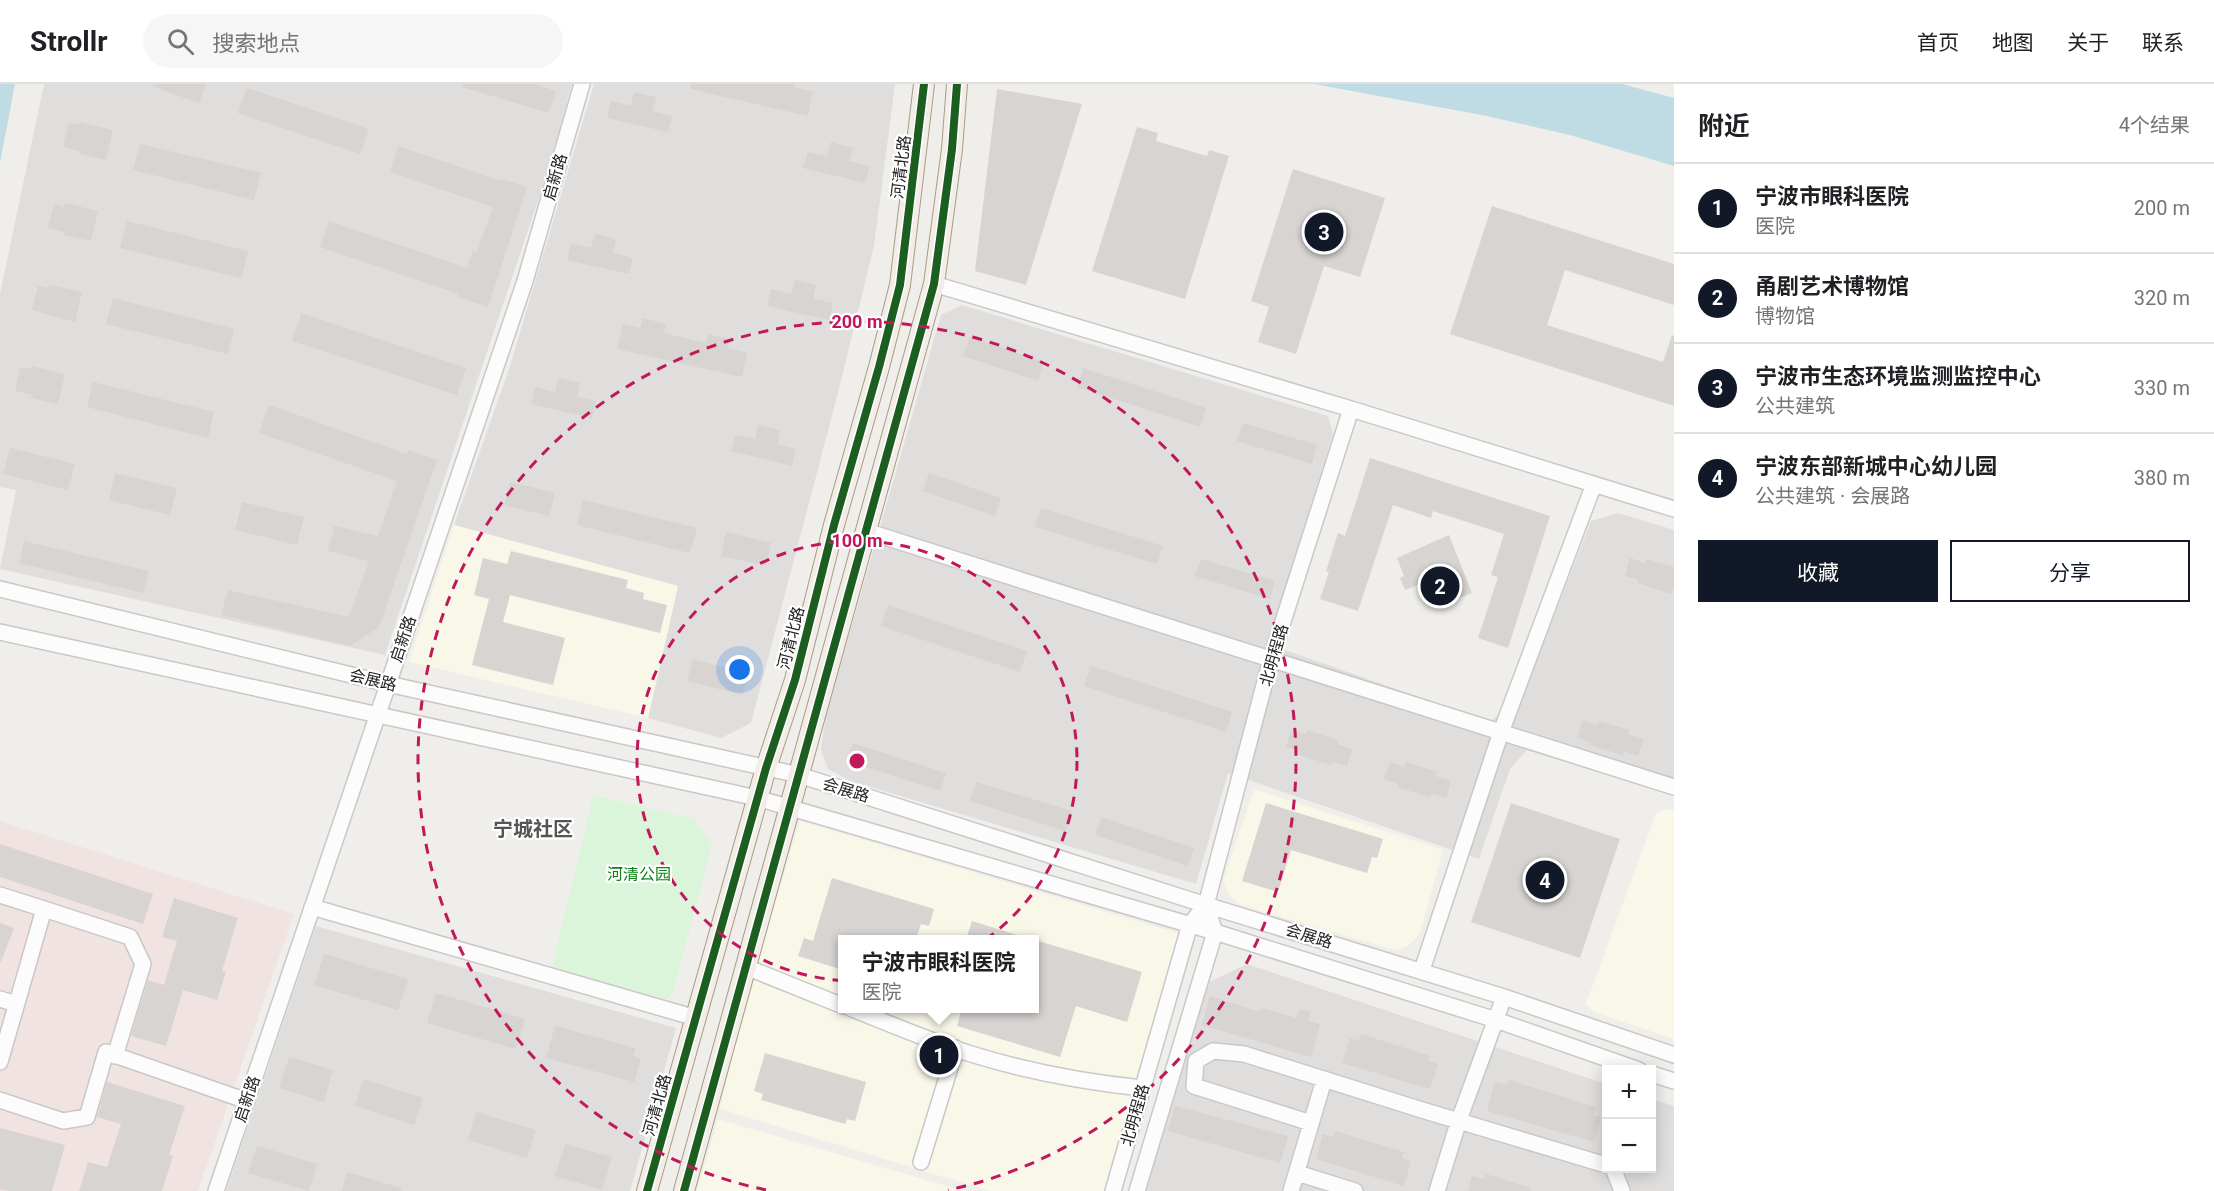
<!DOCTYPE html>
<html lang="zh">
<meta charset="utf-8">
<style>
body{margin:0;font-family:Roboto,"Noto Sans SC",sans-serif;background:#f6f6f6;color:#202124}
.controls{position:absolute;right:18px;bottom:18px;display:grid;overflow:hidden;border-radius:0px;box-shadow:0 3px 15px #0003}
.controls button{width:54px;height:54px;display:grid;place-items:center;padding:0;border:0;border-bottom:2px solid #e0e0e0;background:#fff;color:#202124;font:30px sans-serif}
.you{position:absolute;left:740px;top:586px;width:21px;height:21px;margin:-15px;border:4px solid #fff;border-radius:50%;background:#1a73e8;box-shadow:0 0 0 9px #1a73e833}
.badge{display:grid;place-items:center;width:39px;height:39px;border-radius:50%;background:#111827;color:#fff;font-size:20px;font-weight:700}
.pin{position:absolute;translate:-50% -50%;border:3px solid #fff;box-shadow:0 2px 6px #0006}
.popup{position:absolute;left:838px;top:851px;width:201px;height:78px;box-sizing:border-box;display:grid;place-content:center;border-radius:0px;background:#fff;filter:drop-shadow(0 2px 4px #0005);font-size:20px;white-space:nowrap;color:#757577}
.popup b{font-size:22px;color:#202124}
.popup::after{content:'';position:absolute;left:50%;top:100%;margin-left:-12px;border:12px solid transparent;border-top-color:#fff}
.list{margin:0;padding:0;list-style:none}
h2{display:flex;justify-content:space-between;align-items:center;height:78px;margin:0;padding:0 24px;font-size:26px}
h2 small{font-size:20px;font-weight:400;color:#757577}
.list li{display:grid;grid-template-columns:39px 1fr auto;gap:18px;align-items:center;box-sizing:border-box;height:90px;padding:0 24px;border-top:2px solid #e0e0e0}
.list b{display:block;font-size:22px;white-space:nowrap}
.list p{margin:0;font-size:20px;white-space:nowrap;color:#757577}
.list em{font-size:20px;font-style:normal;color:#757577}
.actions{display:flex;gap:12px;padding:18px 24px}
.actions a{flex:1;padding:14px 0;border:2px solid #111827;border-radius:0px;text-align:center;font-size:21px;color:#111827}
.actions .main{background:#111827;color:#fff}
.icon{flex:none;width:33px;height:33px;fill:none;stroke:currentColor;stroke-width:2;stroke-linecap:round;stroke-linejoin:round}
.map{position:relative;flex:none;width:1674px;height:1107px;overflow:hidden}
header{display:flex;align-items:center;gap:36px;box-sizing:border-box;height:84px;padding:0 30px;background:#fff;border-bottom:2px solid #e0e0e0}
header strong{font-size:28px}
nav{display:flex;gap:33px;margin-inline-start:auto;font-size:21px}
.search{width:420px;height:54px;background:#f6f6f6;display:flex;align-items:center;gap:15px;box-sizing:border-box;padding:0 21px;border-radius:33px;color:#757577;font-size:22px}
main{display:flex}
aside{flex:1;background:#fff}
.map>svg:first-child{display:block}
.residential{fill:#dfdedc}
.commercial{fill:#f1e3e1}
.education{fill:#f8f7e8;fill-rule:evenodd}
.park{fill:#daf5da}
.parking{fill:#e0dfde}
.water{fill:#bfdbe3}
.building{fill:#d7d4d2}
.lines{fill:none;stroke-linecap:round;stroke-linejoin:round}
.minor-casing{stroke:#c9c8c7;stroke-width:18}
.major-casing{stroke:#a79c86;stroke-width:22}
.minor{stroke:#fdfcfc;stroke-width:15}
.major{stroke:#f3ede7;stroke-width:20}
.cycleway-casing{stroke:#fff;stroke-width:11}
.cycleway{stroke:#1b5e20;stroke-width:8}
.ring{fill:none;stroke:#c2185b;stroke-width:3;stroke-dasharray:10 8}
.labels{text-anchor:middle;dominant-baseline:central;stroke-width:4.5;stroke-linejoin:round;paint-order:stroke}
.street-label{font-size:16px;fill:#222;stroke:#fff}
.park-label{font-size:16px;fill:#0c8416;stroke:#fff}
.quarter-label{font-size:20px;font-weight:bold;fill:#555;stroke:#fff}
.centre{fill:#c2185b;stroke:#fff;stroke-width:3}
.ring-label{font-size:18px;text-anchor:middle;font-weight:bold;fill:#c2185b;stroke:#fff;stroke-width:4.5;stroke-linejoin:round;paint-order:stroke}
</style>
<header>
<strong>Strollr</strong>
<div class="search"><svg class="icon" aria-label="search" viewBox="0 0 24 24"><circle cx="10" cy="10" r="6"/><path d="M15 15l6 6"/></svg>搜索地点</div>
<nav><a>首页</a><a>地图</a><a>关于</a><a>联系</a></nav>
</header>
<main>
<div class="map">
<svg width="1674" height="1107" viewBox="0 0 1674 1107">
<rect width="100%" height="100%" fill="#f0eeeb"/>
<!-- residential -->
<path class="residential" d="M44 0H572L549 84 385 571 0 485 16 406 0 403V210Z
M594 0H895L874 162 838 309 751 639 721 654 648 634 678 502 454 441 509 285Z
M962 221 1328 332 1333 350 1268 560 1490 638 1524 610 1591 437 1618 429 1674 446V696L1538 653 1510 685 1479 775 1228 689 1196 800 850 697 828 685 821 666 826 631 941 231Z
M316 842 676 944 630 1107H226Z
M1247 880 1606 1000V1084H1652V1015L1674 1022V1107H1145L1208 899Z"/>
<!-- commercial -->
<path class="commercial" d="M0 737 294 830 198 1107H0Z"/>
<!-- education -->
<path class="education" d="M454 441 678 502 648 634 409 578Z
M1254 705 1443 766 1420 849 1408 862 1395 866 1241 821 1229 811 1223 797Z
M1666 725 1674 727V955L1594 928 1586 920 1656 729Z
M800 737 1184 851 1104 1107H990L720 1025 745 918ZM843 856H1035V924H843Z
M718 1035 964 1107H697Z"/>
<!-- park -->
<path class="park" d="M593 711 694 735 712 760 674 906 667 915 552 885Z"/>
<!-- parking -->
<path class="parking" d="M1660 1041 1674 1046V1107H1640L1647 1085 1652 1084V1070Z"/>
<!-- water -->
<path class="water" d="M0 0H15L0 79Z
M1314 0H1622L1674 14V82L1570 51 1487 32Z"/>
<!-- building -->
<path class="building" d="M152 0H206L199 19 151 2Z
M463 0H534L556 7 549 29 462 3Z
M691 0H795L794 3 813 8 808 32 690 5Z
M247 4 369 45 360 70 238 29Z
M997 5 1082 20 1026 201 975 187Z
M634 8 656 13 652 27 672 32 668 48 607 34 611 17 631 22Z
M80 38 113 46 106 76 79 70 80 67 63 63 69 39 79 41Z
M1137 43 1158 49 1156 57 1207 72 1209 66 1229 72 1185 215 1092 187Z
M831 58 853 64 849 77 869 82 865 99 803 84 808 68 827 72Z
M140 60 261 89 254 116 133 86Z
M398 62 501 97 502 95 527 103 488 223 458 213 459 210 320 163 329 137 467 184 473 167 477 168 493 123 390 88Z
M1293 85 1385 114 1360 193 1324 182 1296 270 1258 258 1269 223 1251 217Z
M65 119 98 127 91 157 64 151 65 148 48 144 54 120 64 123Z
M1492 122 1674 180V221L1565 186 1547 241 1663 278 1672 251 1674 252V322L1450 250Z
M127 137 248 167 241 194 120 164Z
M595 150 616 155 613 169 633 174 629 190 567 176 571 159 591 164Z
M795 196 816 201 813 215 833 219 829 236 767 222 771 205 791 210Z
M49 201 82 208 75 238 32 226 38 202 48 204Z
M113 214 234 245 228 270 106 240Z
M301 229 466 284 457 311 292 257Z
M643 234 666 240 664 249 706 259 708 250 730 255 728 264 747 269 742 293 617 265 623 240 640 244Z
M970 253 1044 278 1038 297 963 272Z
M31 282 65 290 58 320 31 314 32 311 15 307 20 283 31 285Z
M1083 284 1206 324 1200 343 1077 303Z
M558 294 580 299 577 313 596 317 592 334 531 320 535 303 555 308Z
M93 298 214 328 208 354 87 323Z
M269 321 407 370 408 366 437 376 379 543 350 562 221 531 228 506 349 533 369 477 328 467 334 442 378 452 397 397 259 349Z
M1243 339 1317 361 1312 380 1237 357Z
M758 341 780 346 777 360 796 365 792 382 731 367 735 351 755 355Z
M10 364 75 380 68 406 3 390Z
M1370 374 1550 432 1508 564 1478 554 1498 493 1491 491 1504 450 1433 427 1431 434 1393 421 1358 527 1320 515 1329 488 1326 487 1338 449 1345 452Z
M115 389 177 404 170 431 109 416Z
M929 389 1001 414 995 432 923 407Z
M510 398 555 409 549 432 504 421Z
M583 416 697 444 690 469 577 441Z
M242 418 304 433 297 461 235 446Z
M1041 424 1163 462 1157 480 1035 443Z
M726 448 771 459 766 482 721 472Z
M1449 451 1472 509 1433 524 1422 499 1405 506 1400 494 1404 492 1397 474Z
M24 457 149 487 143 509 19 479Z
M511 467 628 496 626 504 644 509 643 515 667 521 660 549 510 511 503 538 565 554 553 601 472 581 489 515 474 511 483 474 507 480Z
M1630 474 1645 479 1646 475 1674 483V506H1672L1671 510 1638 499 1639 496 1625 492Z
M1201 475 1275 497 1270 515 1195 492Z
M888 521 1027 567 1020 588 881 542Z
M693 575 749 590 743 611 687 597Z
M1091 582 1232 628 1226 648 1084 602Z
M1583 636 1597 641 1599 637 1630 646 1628 650 1644 655 1638 672 1624 667 1623 671 1590 661 1591 658 1577 654Z
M1291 646 1306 650 1307 646 1338 656 1337 660 1352 665 1347 682 1332 677 1331 681 1299 671 1300 667 1286 663Z
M853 659 946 689 940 707 847 677Z
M1390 678 1404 683 1406 678 1437 688 1435 692 1451 697 1446 714 1431 709 1430 713 1397 703 1398 700 1384 695Z
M976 698 1072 727 1066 747 970 717Z
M1266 719 1383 755 1377 774 1372 773 1367 789 1291 766 1278 808 1242 797Z
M1511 719 1620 755 1580 874 1471 838Z
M1101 733 1194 764 1188 782 1095 751Z
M0 760 153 810 143 840 0 793Z
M832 794 934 825 929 842 921 840 916 855H843V886L798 872 804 854 813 857Z
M174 814 238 834 222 887 226 888 217 916 183 906 166 962 131 952 148 896 164 901 177 857 162 853Z
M972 837 1024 853V855H966Z
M0 839 14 844 1 878 0 877Z
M1035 856 1142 888 1127 938 1076 922 1060 973 957 942 962 924H1035Z
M324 870 408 895 398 926 314 901Z
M436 909 525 935 516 965 427 939Z
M1210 912 1260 928 1261 924 1297 934 1300 925 1311 928 1309 937 1320 940 1311 973 1202 941Z
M555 942 635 964 633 972 641 974 634 998 546 974Z
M1361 950 1430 972 1428 977 1438 980 1430 1005 1342 979 1350 954 1359 957Z
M765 969 866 998 855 1037 847 1035 845 1040 761 1016 763 1010 754 1007Z
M289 973 333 986 324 1018 279 1004Z
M363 995 423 1014 414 1041 355 1022Z
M1509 996 1596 1023 1593 1031 1601 1033 1594 1058 1487 1027 1495 998 1508 1001Z
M107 998 185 1022 169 1071 173 1072 162 1107H79L88 1078 107 1083 121 1040 97 1033Z
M1175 1022 1288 1052 1280 1079 1168 1047Z
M476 1028 536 1046 527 1074 468 1056Z
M0 1044 65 1061 52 1107H9L0 1105Z
M1335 1047 1404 1068 1402 1074 1411 1077 1404 1102 1316 1075 1323 1050 1333 1053Z
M565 1060 612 1073 602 1106 555 1092Z
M257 1062 317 1080 309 1107 248 1089Z
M347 1088 401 1104V1107H342Z
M1486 1090 1531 1104V1107H1468L1472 1092 1484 1095Z"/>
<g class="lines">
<defs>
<path id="minor" d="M934 200 1351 325 1674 425
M866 447 1674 703
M0 505 388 600 799 691 1206 821 1504 913 1674 971
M0 548 757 714 1215 848 1496 936 1639 986
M0 811 44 825
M312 823 696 934
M746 883 843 922
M1422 886 1501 648 1594 400
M0 915 16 920
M850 924C890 940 930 957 971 970 1026 987 1085 998 1142 1004
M0 978 44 825 130 853 143 880 115 972
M1652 990 1674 997
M0 1016 63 1037 87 1033 106 968 247 1017
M1311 1039 1194 1002 1196 977 1213 967 1244 970 1422 1026 1606 1081
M921 1078 956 964
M1613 1084 1622 1107
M1297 1089 1355 1107
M216 1107 525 197 582 0
M1113 1107 1190 840 1206 821 1271 575 1351 325
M1137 1107 1215 848 1206 821
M1291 1107 1324 996
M1437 1107 1459 1036 1504 913"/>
<path id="major" d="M647 1107 766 684 795 596 834 441 879 283 900 201 924 0
M684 1107 934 200 952 65 957 0"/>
</defs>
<!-- minor casing -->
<use href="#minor" class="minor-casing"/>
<!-- major casing -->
<use href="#major" class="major-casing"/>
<!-- minor -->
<use href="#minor" class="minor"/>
<!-- major -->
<use href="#major" class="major"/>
<defs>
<path id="cycleway" d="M647 1107 766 684 795 596 834 441 879 283 900 201 924 0
M684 1107 934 200 952 65 957 0"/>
</defs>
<!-- cycleway casing -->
<use href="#cycleway" class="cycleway-casing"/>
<!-- cycleway -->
<use href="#cycleway" class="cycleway"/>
</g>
<!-- distance rings -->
<g class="ring">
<circle cx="857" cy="677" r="220"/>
<path d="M766 1106A439 439 0 1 1 948 1106"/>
</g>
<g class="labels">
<!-- street labels -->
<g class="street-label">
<text transform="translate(901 83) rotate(-83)">河清北路</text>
<text transform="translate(555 93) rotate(-74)">启新路</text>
<text transform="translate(791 554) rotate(-76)">河清北路</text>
<text transform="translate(403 555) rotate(-71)">启新路</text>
<text transform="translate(1274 571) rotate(-74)">北明程路</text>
<text transform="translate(373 596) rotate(13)">会展路</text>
<text transform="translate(846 706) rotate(17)">会展路</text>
<text transform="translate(1309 852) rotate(17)">会展路</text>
<text transform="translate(247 1015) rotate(-71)">启新路</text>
<text transform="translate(657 1021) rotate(-74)">河清北路</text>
<text transform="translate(1135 1031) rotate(-74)">北明程路</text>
</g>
<!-- park labels -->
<g class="park-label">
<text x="639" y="790">河清公园</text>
</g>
<!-- quarter labels -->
<g class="quarter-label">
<text x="533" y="745">宁城社区</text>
</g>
</g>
<circle cx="857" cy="677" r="9" class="centre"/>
<g class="ring-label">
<text x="857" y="244">200 m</text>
<text x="857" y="463">100 m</text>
</g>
</svg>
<div class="controls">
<button>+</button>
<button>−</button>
</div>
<div class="you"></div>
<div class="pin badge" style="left:939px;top:971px">1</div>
<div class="popup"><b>宁波市眼科医院</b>医院</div>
<div class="pin badge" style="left:1440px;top:502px">2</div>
<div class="pin badge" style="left:1324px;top:148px">3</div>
<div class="pin badge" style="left:1545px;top:796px">4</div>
</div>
<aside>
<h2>附近<small>4个结果</small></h2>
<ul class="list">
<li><span class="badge">1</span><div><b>宁波市眼科医院</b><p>医院</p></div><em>200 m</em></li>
<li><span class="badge">2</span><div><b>甬剧艺术博物馆</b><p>博物馆</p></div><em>320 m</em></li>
<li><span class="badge">3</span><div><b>宁波市生态环境监测监控中心</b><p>公共建筑</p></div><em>330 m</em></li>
<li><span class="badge">4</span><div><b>宁波东部新城中心幼儿园</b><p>公共建筑 · 会展路</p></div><em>380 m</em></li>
</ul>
<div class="actions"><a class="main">收藏</a><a>分享</a></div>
</aside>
</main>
